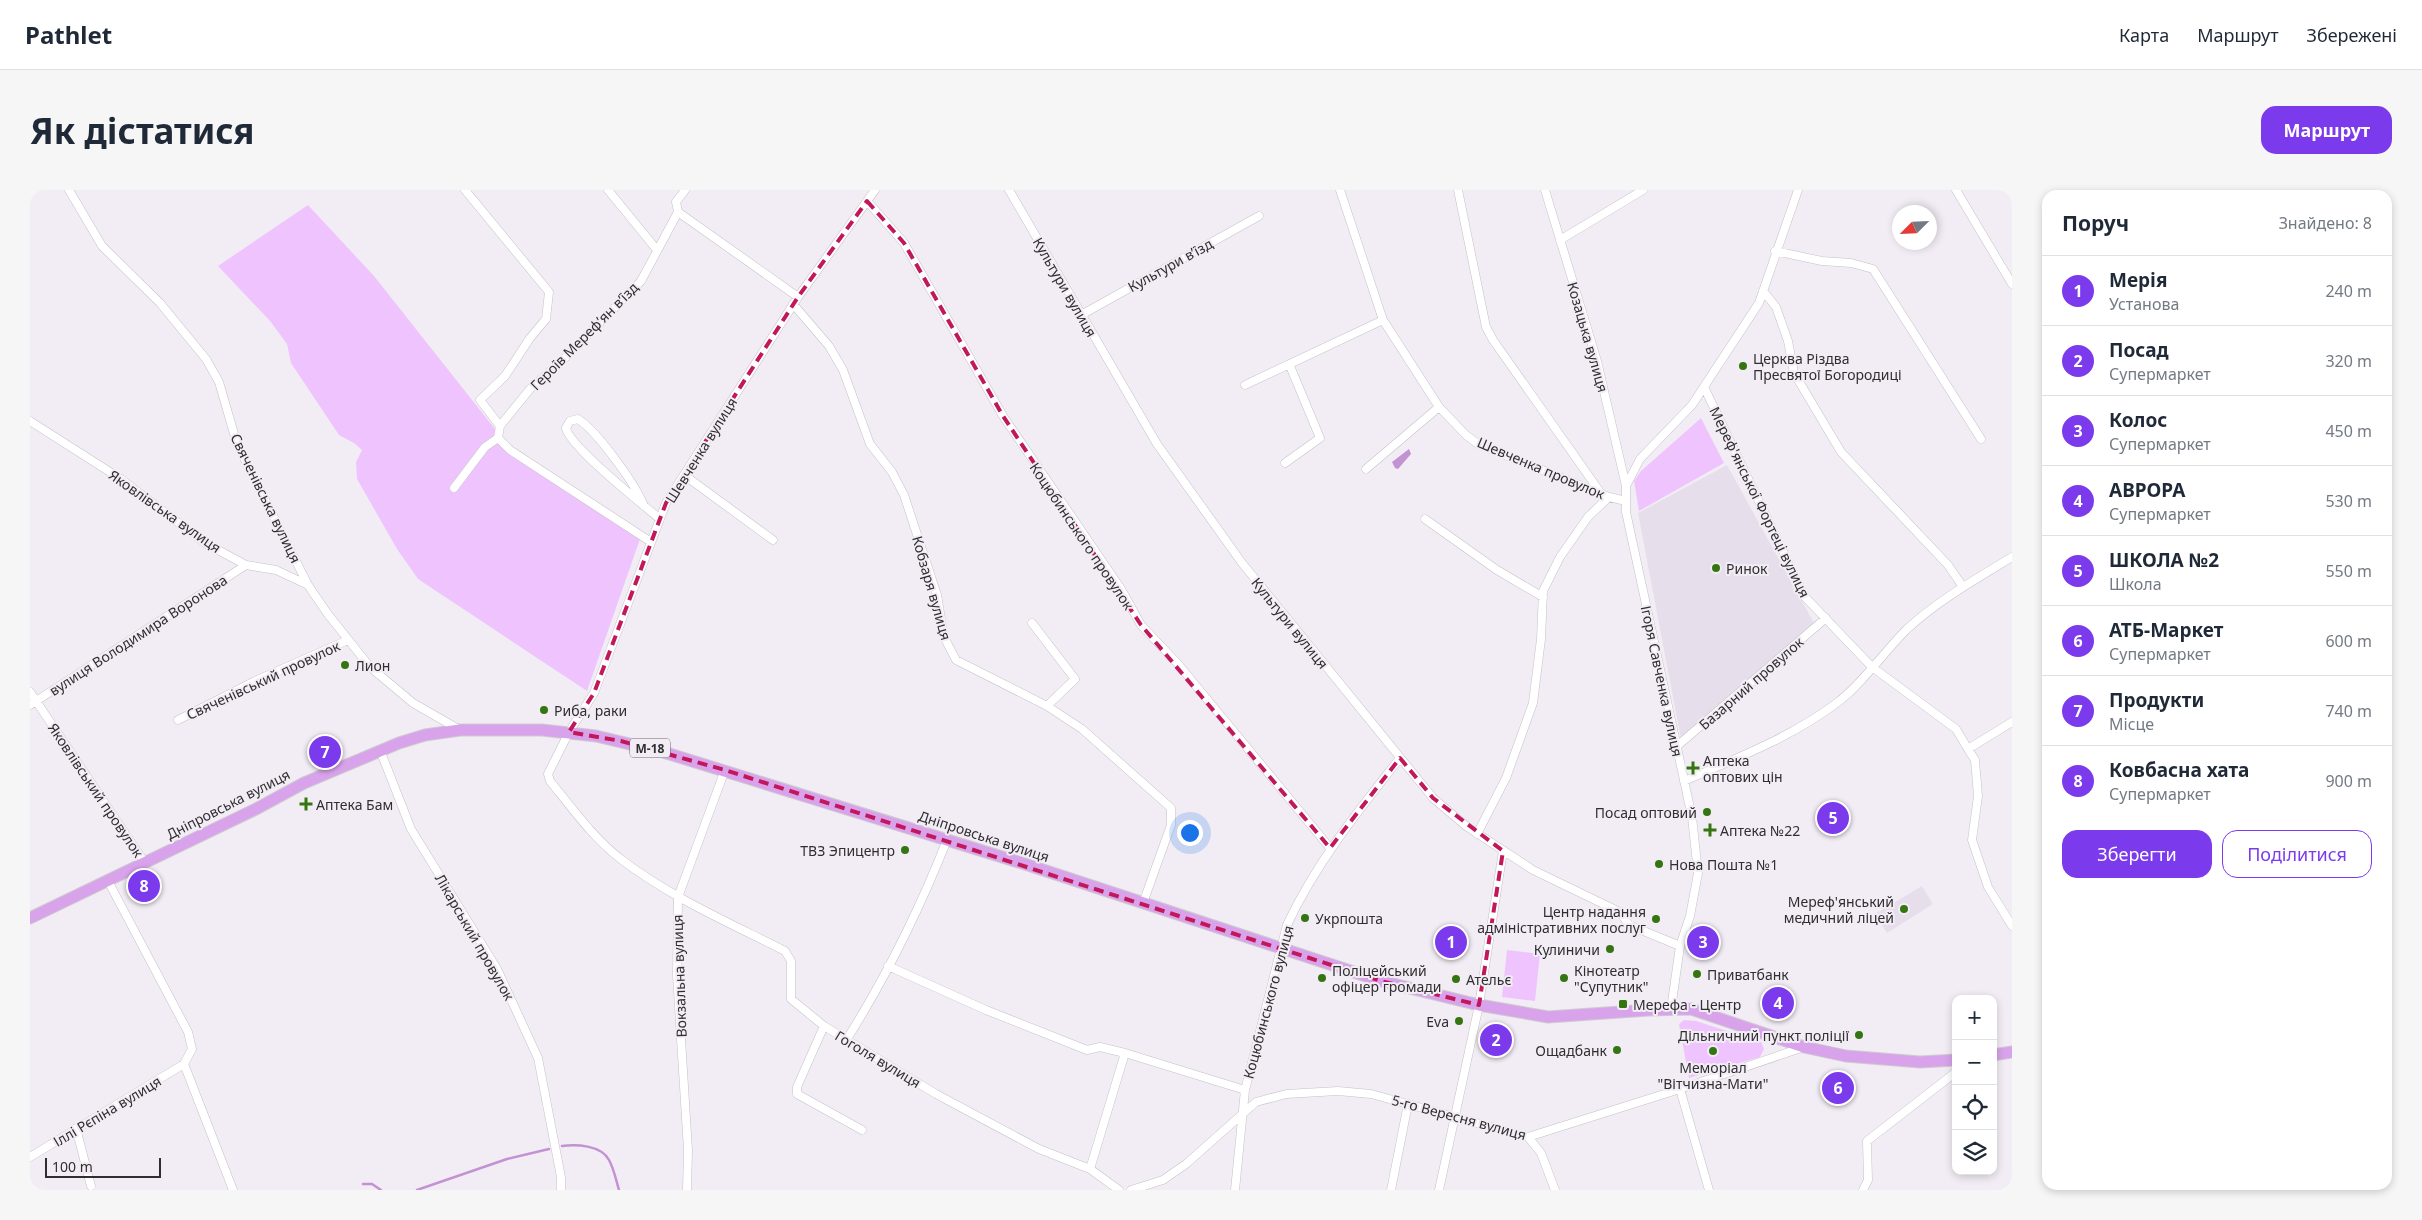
<!DOCTYPE html>
<html lang="uk">
<meta charset="utf-8">
<style>
body{margin:0;font-family:"Noto Sans",sans-serif;background:#f6f6f7;color:#1f2937}
.controls{position:absolute;right:15px;bottom:15px;display:grid;overflow:hidden;border-radius:10px;box-shadow:0 2px 8px #0003}
.controls button{width:45px;height:45px;display:grid;place-items:center;padding:0;border:0;border-bottom:1px solid #e0e1e3;background:#fff;color:#1f2937;font:25px sans-serif}
.compass{position:absolute;left:1862px;top:15px;width:45px;height:45px;border-radius:50%;background:#fff;box-shadow:0 2px 8px #0003;rotate:246deg}
.scale{position:absolute;left:15px;bottom:12px;width:116px;box-sizing:border-box;padding-left:5px;border:2px solid #302e31;border-top:0;font-size:14px;line-height:18px;white-space:nowrap;color:#302e31;-webkit-text-stroke:4px #f2edf4;paint-order:stroke}
.you{position:absolute;left:1159px;top:642px;width:18px;height:18px;margin:-12px;border:4px solid #fff;border-radius:50%;background:#1a73e8;box-shadow:0 0 0 8px #1a73e833}
.badge{display:grid;place-items:center;width:32px;height:32px;border-radius:50%;background:#7c3aed;color:#fff;font-size:16px;font-weight:700}
.pin{position:absolute;translate:-50% -50%;border:2px solid #fff;box-shadow:0 1px 5px #0006}
.list{margin:0;padding:0;list-style:none}
h2{display:flex;justify-content:space-between;align-items:center;height:65px;margin:0;padding:0 20px;font-size:21px}
h2 small{font-size:16px;font-weight:400;color:#747a83}
.list li{display:grid;grid-template-columns:32px 1fr auto;gap:15px;align-items:center;box-sizing:border-box;height:70px;padding:0 20px;border-top:1px solid #e0e1e3}
.list b{display:block;font-size:19px;white-space:nowrap}
.list p{margin:0;font-size:16px;white-space:nowrap;color:#747a83}
.list em{font-size:16px;font-style:normal;color:#747a83}
.actions{display:flex;gap:10px;padding:15px 20px}
.actions a{flex:1;padding:11px 0;border:1px solid #7c3aed;border-radius:15px;text-align:center;font-size:18px;color:#7c3aed}
.actions .main{background:#7c3aed;color:#fff}
.icon{flex:none;width:28px;height:28px;fill:none;stroke:currentColor;stroke-width:2;stroke-linecap:round;stroke-linejoin:round}
.map{position:relative;flex:none;width:1982px;height:1000px;overflow:hidden;border-radius:15px}
header{display:flex;align-items:center;gap:30px;box-sizing:border-box;height:70px;padding:0 25px;background:#fff;border-bottom:1px solid #e0e1e3}
header strong{font-size:24px}
nav{display:flex;gap:28px;margin-inline-start:auto;font-size:18px}
.intro{display:flex;align-items:center;justify-content:space-between;box-sizing:border-box;height:120px;padding:0 30px}
h1{margin:0;font-size:35px}
.button{padding:12px 22px;border-radius:15px;background:#7c3aed;color:#fff;font-size:18px;font-weight:700}
main{display:flex;gap:30px;padding:0 30px}
aside{flex:1;background:#fff;border-radius:15px;box-shadow:0 2px 8px #0003}
.map>svg:first-child{display:block}
.built{fill:#e7deeb}
.green{fill:#efc4fe}
.water{fill:#c392d3}
.lines{fill:none;stroke-linecap:round;stroke-linejoin:round}
.stream{stroke:#c392d3;stroke-width:2.5}
.minor-casing{stroke:#c5c1c7;stroke-width:9}
.highway-casing{stroke:#cdcdce;stroke-width:13}
.minor{stroke:#fff;stroke-width:8}
.highway{stroke:#d9a3eb;stroke-width:11}
.marked{fill:none;stroke:#c2185b;stroke-width:4;stroke-dasharray:10 6;stroke-linejoin:round}
.poi-dot{fill:#347511;stroke:#f2edf4;stroke-width:2}
.labels{text-anchor:middle;dominant-baseline:central;stroke-width:4;stroke-linejoin:round;paint-order:stroke}
.shield{fill:#f2edf4;stroke:#6a676c;stroke-width:1}
.shield-label{font-size:12px;font-weight:bold;fill:#302e31}
.street-label{font-size:14px;fill:#302e31;stroke:#f2edf4}
.poi-label{font-size:14px;fill:#302e31;stroke:#f2edf4;text-anchor:start}
</style>
<header>
<strong>Pathlet</strong>
<nav><a>Карта</a><a>Маршрут</a><a>Збережені</a></nav>
</header>
<div class="intro"><h1>Як дістатися</h1><a class="button">Маршрут</a></div>
<main>
<div class="map">
<svg width="1982" height="1000" viewBox="0 0 1982 1000">
<rect width="100%" height="100%" fill="#f2edf4"/>
<!-- built -->
<path class="built" d="M1697 275 1784 433 1651 549 1608 323Z
M1804 611 1817 639 1803 645 1790 617Z
M1892 696 1903 714 1857 743 1845 724Z"/>
<!-- green -->
<path class="green" d="M278 15 344 86 465 239 464 251 610 349 557 501 388 389 367 359 327 289 326 272 332 260 324 253 309 245 261 173 257 154 240 131 188 76Z
M1671 228 1694 273 1609 321 1604 291 1611 281Z
M1477 760 1510 764 1505 811 1472 807Z
M1654 830 1666 831 1731 852 1734 859 1730 867 1659 888 1649 834Z"/>
<!-- water -->
<path class="water" d="M1379 259 1381 264 1368 279 1365 278 1362 272Z"/>
<g class="lines">
<!-- stream -->
<path class="stream" d="M532 956C546 954 571 955 579 970 584 979 586 990 589 1000
M333 994H342L351 1000
M387 1000 477 969 519 959"/>
<defs>
<path id="minor" d="M39 0 72 56 130 113 176 169 189 192 207 254 278 395 297 423 340 477 383 513 430 540
M435 0 519 102 516 129 500 148 475 186 450 210 470 236
M578 0 627 60
M845 0 768 107 636 313 564 503 539 542 518 584 520 591C542 618 564 649 592 670 642 708 700 733 755 761L761 771V809L794 836 906 904 1009 959 1060 979 1089 1000
M979 0 1127 254 1212 373 1403 608 1436 636 1503 680 1590 722 1599 735 1650 756
M1310 0 1353 130 1409 217 1436 245 1448 254 1579 307 1596 311
M1428 0 1456 137 1463 150 1570 302
M1515 0 1567 171 1596 296
M1926 0 1982 94
M837 11 874 53 973 226 1091 399 1111 435 1148 474 1300 658
M648 22 768 107
M1530 50 1613 0
M1745 61 1792 71 1821 73 1843 79 1951 249
M1733 101 1746 117 1758 151 1764 183 1811 262 1918 375 1933 397
M763 114 799 156 813 180 840 254 862 282 874 305 907 405 914 447 926 470 1017 516 1052 539 1141 618V635L1113 713
M1051 125 1229 26
M1215 195 1353 130
M1674 197 1775 407 1842 477 1926 539 1938 559 1945 570 1948 606 1942 650 1958 697 1982 736
M0 231 91 289 175 353 216 375 246 380 278 395
M1255 273 1290 248 1260 176
M1336 279 1409 217
M654 285 743 350
M424 298 455 257 468 248
M614 316C606 295 567 241 548 229L540 231 536 238C539 256 612 314 630 329
M1395 329 1467 380 1513 407
M621 352 480 260 468 248 470 236 500 199 536 167 611 91 648 22 646 12 655 0
M1002 433 1045 489 1017 516
M0 502 115 673
M0 515 216 375
M148 530 225 491 318 450
M1646 557 1796 428
M1938 559 1982 532
M350 560 381 639 467 779 508 868 531 987V1000
M1654 591C1707 568 1762 547 1808 512 1831 495 1855 461 1876 440 1907 411 1946 389 1982 367
M1447 644 1476 588 1503 513 1511 449 1513 401 1530 367 1558 327 1579 307
M78 691 158 842 162 859 154 874 203 1000
M858 776 956 820 1057 860 1070 857 1095 863
M1641 819 1650 756 1660 726 1668 683 1662 627 1596 322V296L1610 269 1662 215 1729 113 1768 0
M794 836 767 897V904L832 940
M817 849C856 787 890 718 917 650
M1650 899 1679 1000
M46 938 61 996
M1498 947 1511 963 1525 1000
M0 967 154 874
M1060 979 1095 863 1215 900
M657 1000 658 960 647 785 648 707 695 580
M1101 1000 1133 990 1156 974 1226 912 1256 904 1308 901 1341 904 1498 947 1650 899 1774 857
M1205 1000 1215 900 1257 735C1286 673 1328 621 1370 568
M1361 1000 1378 914
M1409 1000 1449 815 1473 661
M1833 1000 1838 990 1837 951 1926 882"/>
<path id="highway" d="M0 728 226 619 274 593 369 553 395 545 430 540H512L566 546 633 562 998 675 1351 791 1449 815 1518 827 1619 820 1661 819 1774 857 1816 866 1890 872 1926 870
M1963 865 1982 862"/>
</defs>
<!-- minor casing -->
<use href="#minor" class="minor-casing"/>
<!-- highway casing -->
<use href="#highway" class="highway-casing"/>
<!-- minor -->
<use href="#minor" class="minor"/>
<!-- highway -->
<use href="#highway" class="highway"/>
</g>
<!-- marked area -->
<path class="marked" d="M837 11 874 53 973 226 1111 435 1300 658 1370 568 1403 608 1473 661 1449 815 1351 791 695 580 591 551 539 542 564 503 636 313 768 107Z"/>
<!-- markers -->
<g class="poi-dot">
<circle cx="1713" cy="176" r="5"/>
<circle cx="1686" cy="378" r="5"/>
<circle cx="315" cy="475" r="5"/>
<circle cx="514" cy="520" r="5"/>
<path d="M1660.5 570.5h5v5h5v5h-5v5h-5v-5h-5v-5h5z"/>
<path d="M273.5 606.5h5v5h5v5h-5v5h-5v-5h-5v-5h5z"/>
<circle cx="1677" cy="622" r="5"/>
<path d="M1677.5 632.5h5v5h5v5h-5v5h-5v-5h-5v-5h5z"/>
<circle cx="875" cy="660" r="5"/>
<circle cx="1629" cy="674" r="5"/>
<circle cx="1874" cy="719" r="5"/>
<circle cx="1275" cy="728" r="5"/>
<circle cx="1626" cy="729" r="5"/>
<circle cx="1580" cy="759" r="5"/>
<circle cx="1667" cy="784" r="5"/>
<circle cx="1292" cy="788" r="5"/>
<circle cx="1534" cy="788" r="5"/>
<circle cx="1426" cy="789" r="5"/>
<rect x="1588" y="809" width="10" height="10" rx="2.5"/>
<circle cx="1429" cy="831" r="5"/>
<circle cx="1829" cy="845" r="5"/>
<circle cx="1587" cy="860" r="5"/>
<circle cx="1683" cy="861" r="5"/>
</g>
<g class="labels">
<!-- shield labels -->
<rect class="shield" x="600" y="548.5" width="40" height="19" rx="4"/>
<g class="shield-label">
<text x="620" y="558">М-18</text>
</g>
<!-- street labels -->
<g class="street-label">
<text transform="translate(1140 75) rotate(-29)">Культури в’їзд</text>
<text transform="translate(1035 97) rotate(60)">Культури вулиця</text>
<text transform="translate(554 146) rotate(-45)">Героїв Мерефʼян вʼїзд</text>
<text transform="translate(1558 147) rotate(74)">Козацька вулиця</text>
<text transform="translate(671 260) rotate(-58)">Шевченка вулиця</text>
<text transform="translate(1511 278) rotate(23)">Шевченка провулок</text>
<text transform="translate(236 308) rotate(64)">Свяченівська вулиця</text>
<text transform="translate(1730 312) rotate(64)">Мереф'янської Фортеці вулиця</text>
<text transform="translate(135 321) rotate(35)">Яковлівська вулиця</text>
<text transform="translate(1052 346) rotate(56)">Коцюбинського провулок</text>
<text transform="translate(902 398) rotate(74)">Кобзаря вулиця</text>
<text transform="translate(1260 433) rotate(51)">Культури вулиця</text>
<text transform="translate(108 445) rotate(-33)">вулиця Володимира Воронова</text>
<text transform="translate(233 490) rotate(-25)">Свяченівський провулок</text>
<text transform="translate(1632 491) rotate(78)">Ігоря Савченка вулиця</text>
<text transform="translate(1721 493) rotate(-41)">Базарний провулок</text>
<text transform="translate(66 600) rotate(56)">Яковлівський провулок</text>
<text transform="translate(198 614) rotate(-27)">Дніпровська вулиця</text>
<text transform="translate(954 646) rotate(18)">Дніпровська вулиця</text>
<text transform="translate(445 747) rotate(60)">Лікарський провулок</text>
<text transform="translate(649 786) rotate(-92)">Вокзальна вулиця</text>
<text transform="translate(1238 812) rotate(-75)">Коцюбинського вулиця</text>
<text transform="translate(848 869) rotate(31)">Гоголя вулиця</text>
<text transform="translate(77 921) rotate(-31)">Іллі Рєпіна вулиця</text>
<text transform="translate(1429 927) rotate(15)">5-го Вересня вулиця</text>
</g>
<!-- poi labels -->
<g class="poi-label">
<text x="1723" y="168">Церква Різдва<tspan x="1723" dy="16">Пресвятої Богородиці</tspan></text>
<text x="1696" y="378">Ринок</text>
<text x="325" y="475">Лион</text>
<text x="524" y="520">Риба, раки</text>
<text x="1673" y="570">Аптека<tspan x="1673" dy="16">оптових цін</tspan></text>
<text x="286" y="614">Аптека Бам</text>
<text x="1667" y="622" text-anchor="end">Посад оптовий</text>
<text x="1690" y="640">Аптека №22</text>
<text x="865" y="660" text-anchor="end">ТВЗ Эпицентр</text>
<text x="1639" y="674">Нова Пошта №1</text>
<text x="1864" y="711" text-anchor="end">Мереф'янський<tspan x="1864" dy="16">медичний ліцей</tspan></text>
<text x="1616" y="721" text-anchor="end">Центр надання<tspan x="1616" dy="16">адміністративних послуг</tspan></text>
<text x="1285" y="728">Укрпошта</text>
<text x="1570" y="759" text-anchor="end">Кулиничи</text>
<text x="1302" y="780">Поліцейський<tspan x="1302" dy="16">офіцер громади</tspan></text>
<text x="1544" y="780">Кінотеатр<tspan x="1544" dy="16">"Супутник"</tspan></text>
<text x="1677" y="784">Приватбанк</text>
<text x="1436" y="789">Ательє</text>
<text x="1603" y="814">Мерефа - Центр</text>
<text x="1419" y="831" text-anchor="end">Eva</text>
<text x="1819" y="845" text-anchor="end">Дільничний пункт поліції</text>
<text x="1577" y="860" text-anchor="end">Ощадбанк</text>
<text x="1683" y="877" text-anchor="middle">Меморіал<tspan x="1683" dy="16">"Вітчизна-Мати"</tspan></text>
</g>
</g>
</svg>
<div class="controls">
<button>+</button>
<button>−</button>
<button><svg class="icon" aria-label="locate" viewBox="0 0 24 24"><circle cx="12" cy="12" r="6"/><path d="M12 2v4M12 18v4M2 12h4M18 12h4"/></svg></button>
<button><svg class="icon" aria-label="layers" viewBox="0 0 24 24"><path d="M12 4l9 5-9 5-9-5zM3 14l9 5 9-5"/></svg></button>
</div>
<svg class="compass" viewBox="-18 -18 36 36"><path d="M0-13l5 13h-10z" fill="#e53935"/><path d="M0 13l5-13h-10z" fill="#747a83"/></svg>
<div class="scale">100 m</div>
<div class="you"></div>
<div class="pin badge" style="left:1421px;top:752px">1</div>
<div class="pin badge" style="left:1466px;top:850px">2</div>
<div class="pin badge" style="left:1673px;top:752px">3</div>
<div class="pin badge" style="left:1748px;top:813px">4</div>
<div class="pin badge" style="left:1803px;top:628px">5</div>
<div class="pin badge" style="left:1808px;top:898px">6</div>
<div class="pin badge" style="left:295px;top:562px">7</div>
<div class="pin badge" style="left:114px;top:696px">8</div>
</div>
<aside>
<h2>Поруч<small>Знайдено: 8</small></h2>
<ul class="list">
<li><span class="badge">1</span><div><b>Мерія</b><p>Установа</p></div><em>240 m</em></li>
<li><span class="badge">2</span><div><b>Посад</b><p>Супермаркет</p></div><em>320 m</em></li>
<li><span class="badge">3</span><div><b>Колос</b><p>Супермаркет</p></div><em>450 m</em></li>
<li><span class="badge">4</span><div><b>АВРОРА</b><p>Супермаркет</p></div><em>530 m</em></li>
<li><span class="badge">5</span><div><b>ШКОЛА №2</b><p>Школа</p></div><em>550 m</em></li>
<li><span class="badge">6</span><div><b>АТБ-Маркет</b><p>Супермаркет</p></div><em>600 m</em></li>
<li><span class="badge">7</span><div><b>Продукти</b><p>Місце</p></div><em>740 m</em></li>
<li><span class="badge">8</span><div><b>Ковбасна хата</b><p>Супермаркет</p></div><em>900 m</em></li>
</ul>
<div class="actions"><a class="main">Зберегти</a><a>Поділитися</a></div>
</aside>
</main>
